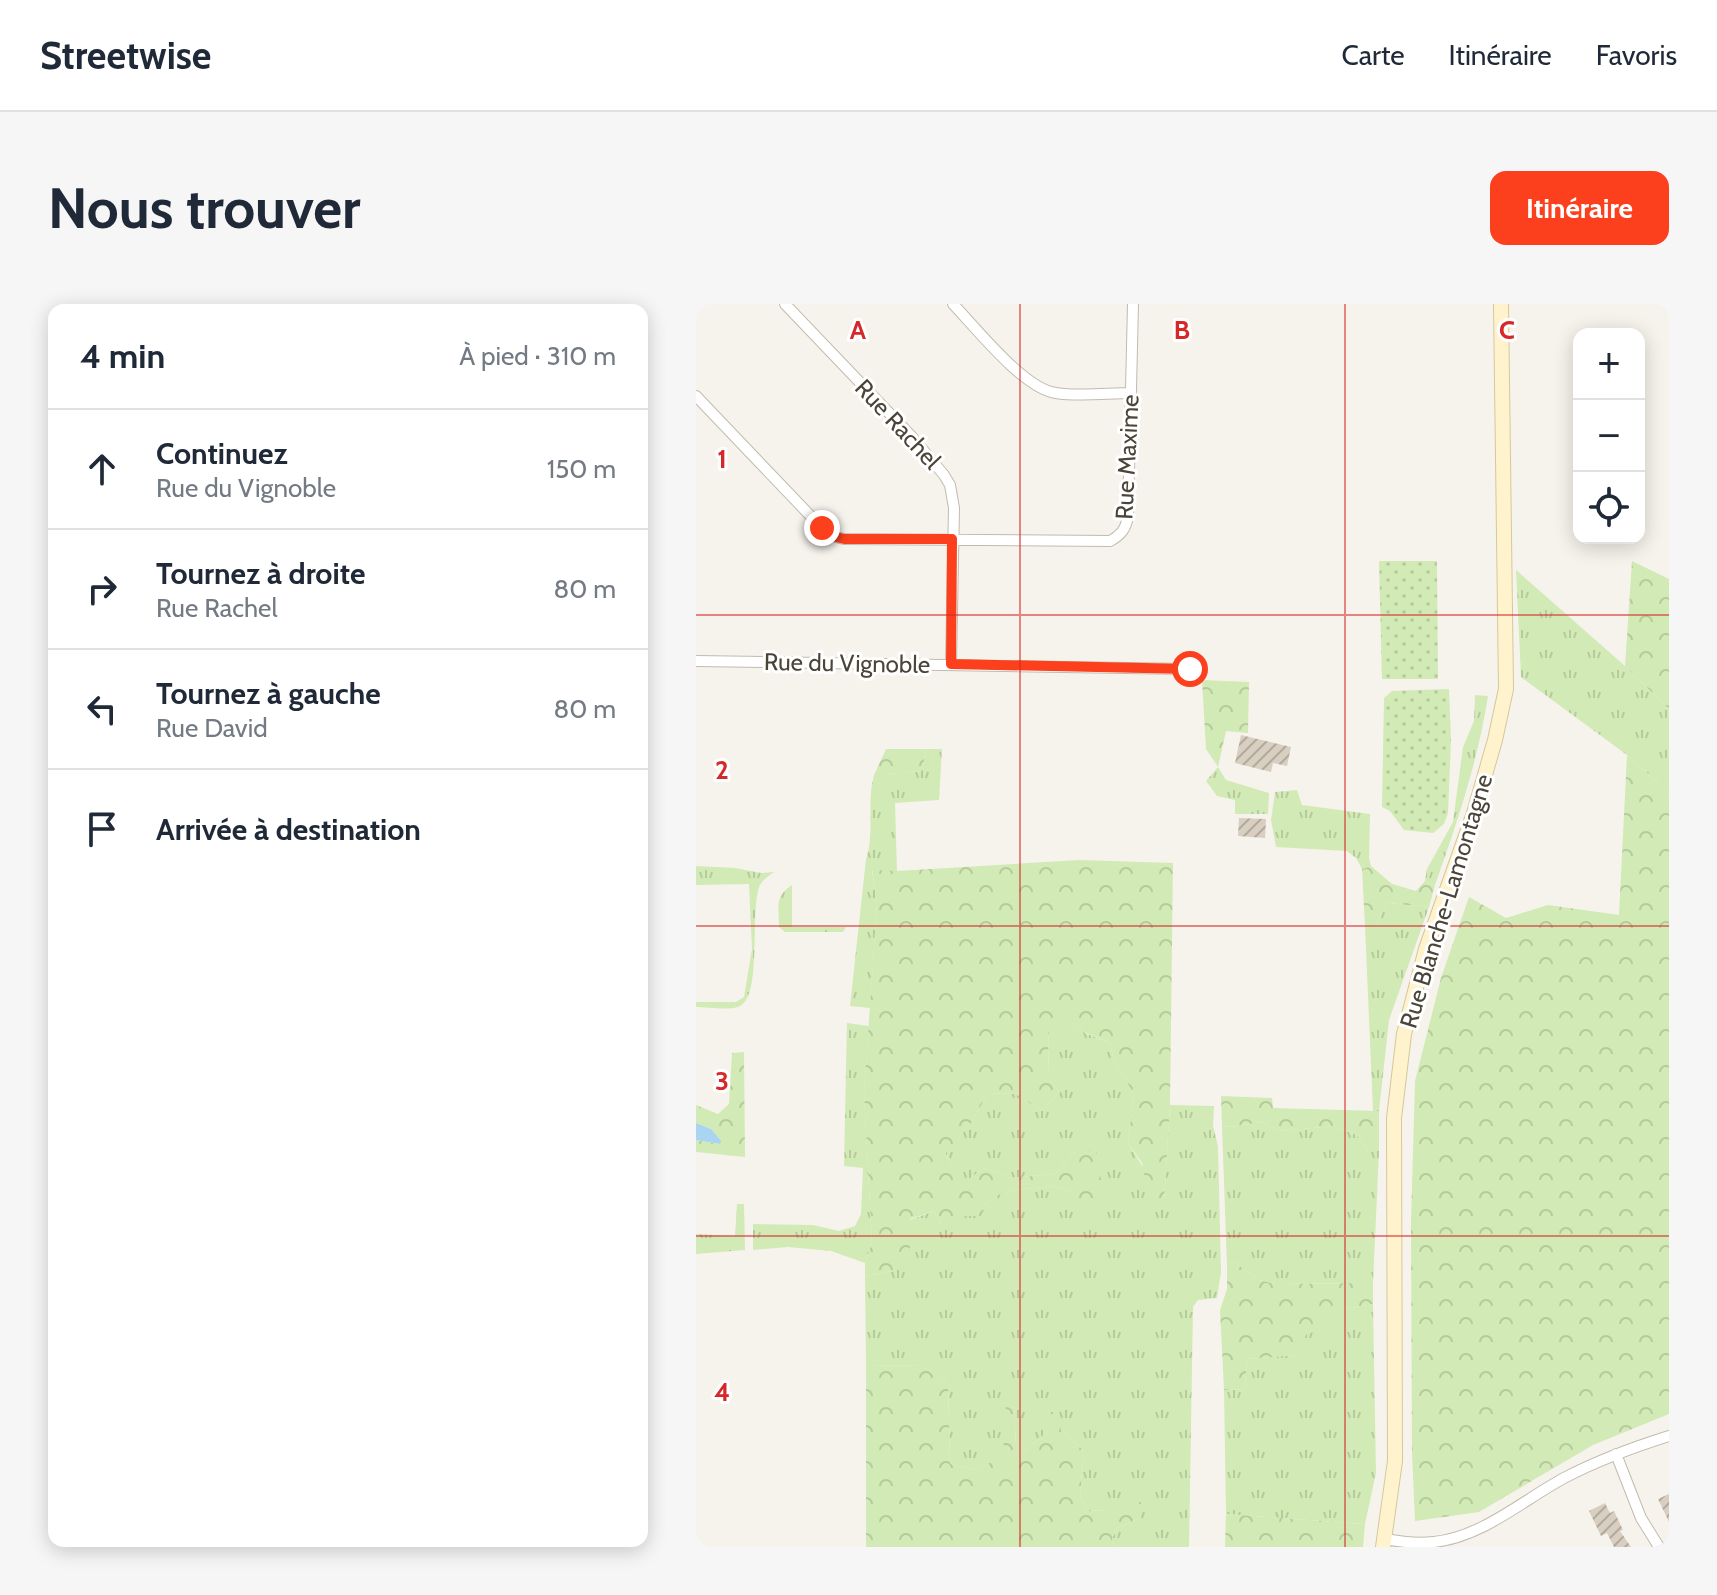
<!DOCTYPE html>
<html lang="fr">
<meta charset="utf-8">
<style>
body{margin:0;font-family:Cabin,sans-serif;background:#f6f6f7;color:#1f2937}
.controls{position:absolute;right:24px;top:24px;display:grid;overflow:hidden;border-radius:16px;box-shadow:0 4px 20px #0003}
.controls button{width:72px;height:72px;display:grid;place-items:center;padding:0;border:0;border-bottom:2px solid #e0e1e3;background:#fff;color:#1f2937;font:40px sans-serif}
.stop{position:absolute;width:24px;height:24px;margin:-18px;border:6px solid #fc3f1d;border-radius:50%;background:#fff}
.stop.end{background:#fc3f1d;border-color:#fff;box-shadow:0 2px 8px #0008}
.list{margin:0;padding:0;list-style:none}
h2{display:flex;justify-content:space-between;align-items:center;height:104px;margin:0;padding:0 32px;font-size:34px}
h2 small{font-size:26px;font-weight:400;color:#747a83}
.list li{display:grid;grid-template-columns:52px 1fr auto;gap:24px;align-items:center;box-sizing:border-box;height:120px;padding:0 32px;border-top:2px solid #e0e1e3}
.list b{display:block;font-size:30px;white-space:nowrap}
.list p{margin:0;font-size:26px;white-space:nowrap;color:#747a83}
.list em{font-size:26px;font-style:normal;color:#747a83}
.icon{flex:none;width:44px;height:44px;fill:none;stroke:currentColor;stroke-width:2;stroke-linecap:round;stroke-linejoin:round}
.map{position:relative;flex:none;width:973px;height:1243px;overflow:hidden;border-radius:16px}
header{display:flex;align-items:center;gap:48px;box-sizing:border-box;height:112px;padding:0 40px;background:#fff;border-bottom:2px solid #e0e1e3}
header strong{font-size:38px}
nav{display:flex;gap:44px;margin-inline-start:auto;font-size:28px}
.intro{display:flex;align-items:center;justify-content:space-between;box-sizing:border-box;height:192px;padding:0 48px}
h1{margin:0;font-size:56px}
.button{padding:20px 36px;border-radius:16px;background:#fc3f1d;color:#fff;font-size:28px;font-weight:700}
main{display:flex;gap:48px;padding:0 48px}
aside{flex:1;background:#fff;border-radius:16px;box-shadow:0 4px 20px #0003}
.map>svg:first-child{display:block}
.grass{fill:url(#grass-tufts)}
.forest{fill:url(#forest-crowns)}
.park{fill:url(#park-dots)}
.water{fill:#a9d4f2}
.building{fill:url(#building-hatch)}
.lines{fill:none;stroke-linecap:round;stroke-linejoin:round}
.street-casing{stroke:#c2bbae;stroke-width:12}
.secondary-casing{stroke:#d6c79b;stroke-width:16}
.street{stroke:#fff;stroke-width:10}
.secondary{stroke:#fff3cd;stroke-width:14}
.route{stroke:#fc3f1d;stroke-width:10}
.grid{fill:none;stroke:#d62828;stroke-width:2;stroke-opacity:0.55}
.labels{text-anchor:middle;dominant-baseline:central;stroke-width:6;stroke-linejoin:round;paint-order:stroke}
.street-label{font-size:24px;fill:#4b4439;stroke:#fff}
.grid-label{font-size:26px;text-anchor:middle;font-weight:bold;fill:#d62828;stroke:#fff;stroke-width:6;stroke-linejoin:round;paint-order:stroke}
</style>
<header>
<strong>Streetwise</strong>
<nav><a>Carte</a><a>Itinéraire</a><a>Favoris</a></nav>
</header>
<div class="intro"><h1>Nous trouver</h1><a class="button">Itinéraire</a></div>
<main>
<aside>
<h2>4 min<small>À pied · 310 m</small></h2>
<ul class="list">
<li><svg class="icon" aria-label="ahead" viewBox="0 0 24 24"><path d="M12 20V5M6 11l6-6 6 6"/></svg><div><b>Continuez</b><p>Rue du Vignoble</p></div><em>150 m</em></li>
<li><svg class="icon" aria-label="right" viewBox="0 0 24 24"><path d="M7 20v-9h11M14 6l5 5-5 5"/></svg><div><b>Tournez à droite</b><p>Rue Rachel</p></div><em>80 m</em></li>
<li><svg class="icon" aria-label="left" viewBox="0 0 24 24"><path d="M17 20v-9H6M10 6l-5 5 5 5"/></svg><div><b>Tournez à gauche</b><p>Rue David</p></div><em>80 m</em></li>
<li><svg class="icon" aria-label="arrive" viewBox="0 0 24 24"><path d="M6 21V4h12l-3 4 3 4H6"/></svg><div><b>Arrivée à destination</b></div></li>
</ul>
</aside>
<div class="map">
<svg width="973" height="1243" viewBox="0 0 973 1243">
<defs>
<pattern id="grass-tufts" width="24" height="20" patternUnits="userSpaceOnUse" patternTransform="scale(2)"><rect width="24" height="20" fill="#d2eab5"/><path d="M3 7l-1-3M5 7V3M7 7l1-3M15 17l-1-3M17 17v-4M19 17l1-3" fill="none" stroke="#b6ca9c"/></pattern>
<pattern id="forest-crowns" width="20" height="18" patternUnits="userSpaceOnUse" patternTransform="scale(2)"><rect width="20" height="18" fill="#d2eab5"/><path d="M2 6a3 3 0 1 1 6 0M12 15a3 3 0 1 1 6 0" fill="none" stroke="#b6ca9c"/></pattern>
<pattern id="park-dots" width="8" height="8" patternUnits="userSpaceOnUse" patternTransform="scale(2)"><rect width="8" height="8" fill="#d2eab5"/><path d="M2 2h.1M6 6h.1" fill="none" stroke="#b6ca9c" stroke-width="1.8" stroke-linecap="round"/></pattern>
<pattern id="building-hatch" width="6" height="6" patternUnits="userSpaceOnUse" patternTransform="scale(2)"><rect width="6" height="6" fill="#d8cfc1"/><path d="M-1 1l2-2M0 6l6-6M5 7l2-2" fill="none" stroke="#b1aa9e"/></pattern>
</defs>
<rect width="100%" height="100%" fill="#f6f3ec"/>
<!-- grass -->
<path class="grass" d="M820 266 929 362 973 405V489L931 451 825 373Z
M779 391 792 392C782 457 761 519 739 581L729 577 731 565 757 518 767 443 778 417Z
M230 445H246L243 496 199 499 201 567H176L181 599 174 704 154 702 170 555C178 532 172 504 176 480H183L190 470 226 467Z
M522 463 530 476 573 489 572 510H539V496L521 492 510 477Z
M601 486 606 501 674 510 673 554 675 562 666 565 660 554 651 547 580 543 575 516 579 488Z
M0 562 39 564 65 569 78 568C73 572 67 575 64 581 53 604 67 691 44 702 35 707 11 703 0 703V698H40L48 693 56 645 53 580 0 581Z
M96 581V623H150L147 628H89L83 623C83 604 78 592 96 581Z
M692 599 733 603 693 716 683 807H677L669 622H681L684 612Z
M151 719 173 722 168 789 176 939 169 959 135 947 92 943 57 946V920L117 921 143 927 159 922 165 910 167 864 148 862Z
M378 719 389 729 414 739 418 757 438 790 432 839 468 897 474 801 518 802 517 821 522 843 525 968 521 994 502 996 497 1003 493 1243H419L416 1235 421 1224 444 1214 412 1206 392 1207 384 1191 388 1147 365 1127H352L329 1147 320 1142 318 1100 308 1151 282 1166 254 1160 252 1079 227 1062 170 1061 169 972 196 967 214 916 238 907 245 920 288 901 308 887 356 882 374 887 380 847 359 870 315 874 288 864 268 879 249 849 275 819 292 789 320 790 346 807 364 788 353 776 352 725Z
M566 818 585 827 637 822 661 831 672 847H683L677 979 579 980 563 976 538 958 531 963 526 822 534 823Z
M41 900H48L49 946 0 950V930L39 932Z
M677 1000 680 1169 669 1220 530 1210 528 1086 549 1085 551 1055 600 1051 611 1028 631 1026 649 1005Z"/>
<!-- forest -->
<path class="forest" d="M936 257 973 275V405L929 362Z
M506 376 553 378 552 429 530 427 522 463 510 445Z
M190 445H230L226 467 191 470 183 480H176L178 471Z
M931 451 973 489V1110L897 1141 783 1208 719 1217 716 1148 715 918 719 777 745 674 773 593 810 614 852 601 923 611Z
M383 556 477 559 474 801 468 897 453 894 446 859 432 839 438 790 418 757 414 739 388 728 378 719 352 726 353 776 364 788 346 807 320 790 292 789 275 819 249 850 269 878 288 864 315 874 359 870 380 847 400 846 405 876 397 911 380 912 374 887 356 882 308 887 288 901 287 912H264L252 925 245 920 238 907 214 915V950L196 967 169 972V959L176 939 168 789 181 599 176 566 201 567Z
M675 562 696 580 720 587 729 577 739 581 733 603 692 599 684 612 681 622H669L666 565Z
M48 748 49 853 0 848V836L24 840 15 825 0 819V801L22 810 33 800 36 749Z
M525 792 576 794 577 804 683 807V847H672L661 831 637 822 585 827 566 818 534 823 526 822Z
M538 958 563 976 579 980 677 979V1000L649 1005 631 1027 611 1029 601 1051 551 1055 549 1085 528 1086 524 1006 531 985V963Z
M170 1061 227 1062 252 1079 254 1160 282 1166 307 1151 310 1101 318 1099 320 1142 329 1147 352 1127 353 1108H363L365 1127 388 1147 384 1191 392 1207 412 1206 433 1186 446 1200 444 1214 421 1224 416 1235 419 1243H170Z
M530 1210 669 1220 667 1243H529Z"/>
<!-- park -->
<path class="park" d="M683 257H741L742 375H686Z
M753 385 755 435 752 509 748 520 737 529 708 526 694 507 686 503 688 394 696 387Z"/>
<!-- water -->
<path class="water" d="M0 819 15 825 25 837 24 840 0 836Z"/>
<!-- building -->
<path class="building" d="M545 431 595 443 591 462 577 459 575 468 539 459Z
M543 514 570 515 569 534 542 532Z
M973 1190V1218L962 1195Z
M909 1199 914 1209 918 1207 927 1226 924 1227 935 1243H918L911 1229 905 1232 893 1207Z"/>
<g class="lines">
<defs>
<path id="street" d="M89 0 217 134 248 171 254 181 258 204 255 360
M257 0C280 24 328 85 360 89 383 93 412 89 435 89
M0 92 126 224 136 232 148 235 414 237C425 231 430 225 432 212L437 0
M0 357 494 365
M920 1150 945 1214 963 1243
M689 1235C705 1238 722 1240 738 1238 787 1233 828 1195 870 1173 903 1156 938 1143 973 1132"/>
<path id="secondary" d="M687 1243 699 1157 698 814 708 730 730 645 778 509 799 436 810 385 805 0"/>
</defs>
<!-- street casing -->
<use href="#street" class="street-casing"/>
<!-- secondary casing -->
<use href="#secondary" class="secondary-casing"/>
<!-- street -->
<use href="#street" class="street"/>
<!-- secondary -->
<use href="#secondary" class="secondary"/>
</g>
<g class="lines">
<!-- route -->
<path class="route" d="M126 224 136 232 148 235H256L255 360 494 365"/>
</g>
<!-- grid -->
<path class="grid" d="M324 0V1243M649 0V1243M0 311H973M0 622H973M0 932H973"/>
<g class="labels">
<!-- street labels -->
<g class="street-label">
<text transform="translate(202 120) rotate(47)">Rue Rachel</text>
<text transform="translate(431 153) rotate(-87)">Rue Maxime</text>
<text transform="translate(151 359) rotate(1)">Rue du Vignoble</text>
<text transform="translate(750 597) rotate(-73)">Rue Blanche-Lamontagne</text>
</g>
</g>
<g class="grid-label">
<text x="162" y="35">A</text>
<text x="486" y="35">B</text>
<text x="811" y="35">C</text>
<text x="26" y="164">1</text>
<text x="26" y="475">2</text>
<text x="26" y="786">3</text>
<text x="26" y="1097">4</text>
</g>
</svg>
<div class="controls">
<button>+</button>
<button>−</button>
<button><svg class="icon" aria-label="locate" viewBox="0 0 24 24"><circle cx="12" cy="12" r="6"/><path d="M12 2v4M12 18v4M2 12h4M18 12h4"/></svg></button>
</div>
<div class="stop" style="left:494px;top:365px"></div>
<div class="stop end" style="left:126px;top:224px"></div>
</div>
</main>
